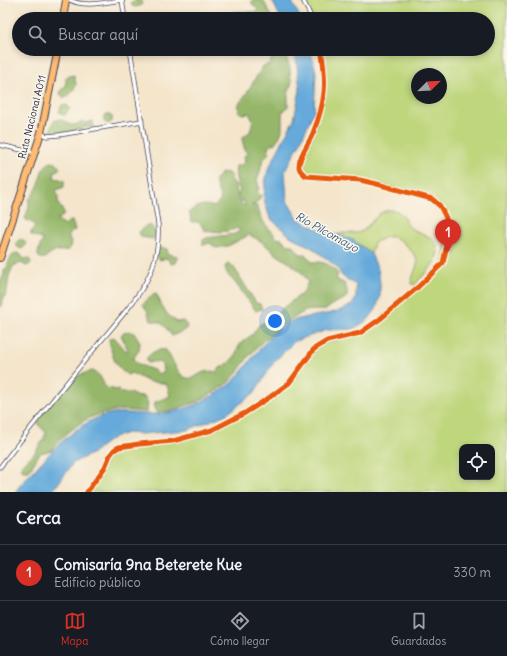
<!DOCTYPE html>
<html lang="es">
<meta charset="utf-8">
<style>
body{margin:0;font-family:Delius,sans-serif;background:#242831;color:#f1f3f6}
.controls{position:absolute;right:12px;bottom:12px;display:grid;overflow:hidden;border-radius:8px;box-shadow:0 2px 6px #0003}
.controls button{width:36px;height:36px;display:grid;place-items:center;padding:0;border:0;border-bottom:1px solid #363941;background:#171b24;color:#f1f3f6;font:20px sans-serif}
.compass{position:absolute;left:411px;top:68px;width:36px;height:36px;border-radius:50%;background:#171b24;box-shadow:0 2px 6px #0003;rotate:66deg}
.you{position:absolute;left:275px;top:321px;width:14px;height:14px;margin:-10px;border:3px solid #fff;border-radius:50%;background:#1a73e8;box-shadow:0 0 0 6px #1a73e833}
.badge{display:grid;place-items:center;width:26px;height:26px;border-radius:50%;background:#d93025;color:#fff;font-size:13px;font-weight:700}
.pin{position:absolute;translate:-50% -33px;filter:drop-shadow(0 1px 2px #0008)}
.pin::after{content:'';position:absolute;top:21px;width:14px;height:12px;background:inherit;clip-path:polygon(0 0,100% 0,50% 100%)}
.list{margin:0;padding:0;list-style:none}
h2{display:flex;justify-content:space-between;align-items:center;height:52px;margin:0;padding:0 16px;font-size:17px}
h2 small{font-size:13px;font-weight:400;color:#9ea1a6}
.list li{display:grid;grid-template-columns:26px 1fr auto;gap:12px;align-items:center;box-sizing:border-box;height:56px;padding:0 16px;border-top:1px solid #363941}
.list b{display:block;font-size:15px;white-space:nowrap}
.list p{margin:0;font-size:13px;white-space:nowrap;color:#9ea1a6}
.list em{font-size:13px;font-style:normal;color:#9ea1a6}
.icon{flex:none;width:22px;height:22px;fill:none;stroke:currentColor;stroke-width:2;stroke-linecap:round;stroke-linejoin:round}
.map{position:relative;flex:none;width:507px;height:492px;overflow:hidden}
.search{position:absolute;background:#171b24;box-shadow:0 2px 6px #0003;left:12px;right:12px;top:12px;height:44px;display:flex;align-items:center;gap:10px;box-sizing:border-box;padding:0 14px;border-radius:22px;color:#9ea1a6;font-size:15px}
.sheet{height:108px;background:#171b24}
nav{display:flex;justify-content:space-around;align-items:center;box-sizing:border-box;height:56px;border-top:1px solid #363941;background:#171b24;font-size:11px;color:#9ea1a6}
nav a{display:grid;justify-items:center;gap:2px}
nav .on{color:#d93025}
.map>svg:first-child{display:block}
.green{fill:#bed67b;stroke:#707c5b;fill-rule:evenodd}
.forest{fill:#96b76b;stroke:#5c6c53}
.water{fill:#65aada;stroke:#44668a}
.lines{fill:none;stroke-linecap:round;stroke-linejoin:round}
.minor-casing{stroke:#423f51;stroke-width:5}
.primary-casing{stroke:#423f51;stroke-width:8}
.minor{stroke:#fff;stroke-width:3.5}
.primary{stroke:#febb71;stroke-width:6}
.cycleway-casing{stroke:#fbf7ec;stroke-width:8}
.cycleway{stroke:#e8590c;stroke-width:5}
.labels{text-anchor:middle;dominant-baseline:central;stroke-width:3;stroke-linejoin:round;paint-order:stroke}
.street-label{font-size:10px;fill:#22223b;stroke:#fbf7ec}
.water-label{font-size:11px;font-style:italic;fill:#3d587b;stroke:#fbf7ec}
</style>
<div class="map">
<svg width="507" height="492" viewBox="0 0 507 492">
<rect width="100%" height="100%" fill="#fbf7ec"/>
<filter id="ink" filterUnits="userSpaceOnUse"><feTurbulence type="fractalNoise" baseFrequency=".025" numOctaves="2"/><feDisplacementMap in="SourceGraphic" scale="8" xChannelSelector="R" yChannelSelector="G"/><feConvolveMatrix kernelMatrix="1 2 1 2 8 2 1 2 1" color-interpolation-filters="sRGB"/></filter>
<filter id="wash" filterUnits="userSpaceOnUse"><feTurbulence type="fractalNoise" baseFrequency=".012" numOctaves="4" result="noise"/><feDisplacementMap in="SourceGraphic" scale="16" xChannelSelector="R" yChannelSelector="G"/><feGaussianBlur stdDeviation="0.9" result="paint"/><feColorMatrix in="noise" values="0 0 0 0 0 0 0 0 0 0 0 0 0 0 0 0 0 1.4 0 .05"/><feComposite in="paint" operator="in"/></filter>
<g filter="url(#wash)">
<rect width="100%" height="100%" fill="#f4e5cb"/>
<!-- green -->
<path class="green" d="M303 0H507V492H87L110 455 119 447 173 441 212 430 245 413 289 383 314 349 320 344 360 333 380 319 443 263 447 232 443 212 432 199 377 184 306 176 301 172 300 160 313 135 325 90 321 49H488V19H312ZM417 74H441V98H417ZM462 447H492V477H462Z
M387 210C407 209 401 221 412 229 417 232 424 233 429 237 451 252 426 272 415 285L412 284V279L418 262C414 252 399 234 386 237 382 238 378 241 374 243L371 254 353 240 336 235 343 233H356L363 231 379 214Z"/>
<!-- forest -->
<path class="forest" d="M139 0 141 1 142 4 140 6 135 7 132 6 131 2Z
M252 0H263L273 19H226L230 13C239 10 248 12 257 12L258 9 252 4Z
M215 14 219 15 220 19H193L195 17 202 18Z
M266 49H283L290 68V76L292 81 288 95V106L282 113V130L280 136 274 144 270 145 268 147 269 153C258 163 263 169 257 179L259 188 257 192 261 196 257 202 251 206 255 205 258 207C260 214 261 220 266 225 271 230 273 232 276 238L282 239 288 245H293L300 254H305L312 262C323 261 331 264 338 274L336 279 345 284C351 301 344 298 333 304 330 306 328 309 325 310 318 311 312 309 305 311L280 326 275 332 264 340 249 356 236 374 229 382 216 391 199 401 191 404 170 411 156 412 154 408 155 402 170 396C166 380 167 384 152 382 147 382 137 375 131 373L128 375C113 366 112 354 109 339L114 337 126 351 128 350 121 335C131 327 136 333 140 343L139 350 133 359C140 368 152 367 159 374L163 372 162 364C157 361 154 361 148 363L146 360C149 353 159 348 166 350 171 357 174 366 179 372 189 384 194 376 204 372 208 371 213 371 217 372L220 368 229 363 235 356 238 348 242 342 253 334 259 325 271 319 284 307 303 293 308 282C302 268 284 261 272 251 264 243 260 240 249 235L228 246 216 248 210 243 203 245V240L207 238 235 234 240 230 237 228C226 233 216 232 204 230 201 224 199 221 192 222L189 212C197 206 204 203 214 207L221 200 215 181 220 174 226 172 232 176 231 179C233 182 235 184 236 187 238 196 235 202 246 206L244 201 241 202 238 194 240 191C237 183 234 175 236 166L241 165 245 162 244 156 249 153 245 151 242 139 245 135 250 132 253 121 249 113 243 114 239 112 238 105 246 94 263 66 270 64 273 54 271 50Z
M74 75 76 84 73 91 70 93 69 96 64 98 60 94 62 89 66 85V77Z
M62 105 68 106 70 108 65 115H62L59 112Z
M103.5 119a4.5 4.5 0 1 1 9 0a4.5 4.5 0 1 1-9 0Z
M60 119C71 123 69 129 82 121L85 123 93 121 94 127H84L82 130 77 129C73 131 72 133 67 131L65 133 52 134 50 131 54 121Z
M51 162 56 163 60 168 58 170 55 172 54 178 64 180V187L56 190 58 197V204L64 212 63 216 57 219 62 223 64 226 69 221H72L75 230 68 235 71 243 69 250 52 252 45 258H40L38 256C38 250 40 245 43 240L42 239 31 235V232L35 227 34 224 25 219 29 207V199C33 196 40 184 40 180 41 172 43 166 51 162Z
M147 225C153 226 155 229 156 234L153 239 141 237 139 232Z
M16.5 244a4.5 4.5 0 1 1 9 0a4.5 4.5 0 1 1-9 0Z
M160 248H163L167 249 168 254 177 256V260L175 263 171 264 167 258 160 260 156 256 157 250Z
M16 253 20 254 24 259 29 258 31 263 27 266 21 263 13 266 9 276 7 290 0 308V281L4 275V270L8 266C7 262 12 255 16 253Z
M228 263 233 266 256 303 260 304 262 309 256 311C250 302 243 294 237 285 232 278 227 277 225 267Z
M156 293 163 308 169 316 177 322 183 321 187 326V329L172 336C165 327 163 321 151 321L147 310 143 305C146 299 150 299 153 294Z
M92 371C101 373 102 382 106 388L118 390 121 393H131L137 397 143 396C148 401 149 405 146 412L124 410 113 411 94 416 83 421 59 440 52 450 40 453 29 471H23L21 468 22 464 33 455 42 442 46 433C43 428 38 427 37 420L61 391 79 375Z"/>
<!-- water -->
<path class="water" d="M272 0H291L301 19H281Z
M295 49H310L316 72 314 111 299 145 285 171 287 201 298 219 318 229 353 240 371 254 378 269 380 283V297L376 309 368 320 353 329 327 330 295 341 274 362 254 393 227 414 187 430 141 434 127 433 114 437 91 454 73 463 52 492H15C21 483 30 475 37 467 58 445 84 416 116 413 129 412 142 415 155 414 171 413 187 409 201 402 214 395 229 387 238 376 254 357 267 336 288 323 306 313 346 317 355 300 357 295 356 289 356 285L342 276 337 267 314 249 290 236 270 218 264 200 265 183 268 170 294 119 300 90Z"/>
</g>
<g filter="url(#ink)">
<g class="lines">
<defs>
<path id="minor" d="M70 0C86 8 106 2 122 0
M122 0 125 19
M303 0 312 19
M41 133 47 136 59 135 142 121
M0 145 35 153
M0 467C31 427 63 387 95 348 115 323 140 299 152 269 157 254 159 240 158 224L130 49
M87 492 105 467 110 455 114 450 119 447 139 444 173 441 212 430 245 413 270 397 289 383 314 349 327 341 360 333 380 319 418 287 443 263 447 244 446 218 440 206 432 199 377 184 360 180 306 176C303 173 299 171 299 167 298 157 310 142 313 133 326 101 327 82 321 49"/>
<path id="primary" d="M63 19 66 0
M0 258 41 133 58 49"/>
</defs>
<!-- minor casing -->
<use href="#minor" class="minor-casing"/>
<!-- primary casing -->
<use href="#primary" class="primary-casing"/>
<!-- minor -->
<use href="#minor" class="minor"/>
<!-- primary -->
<use href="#primary" class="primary"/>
<defs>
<path id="cycleway" d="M87 492 105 467 110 455 114 450 119 447 139 444 173 441 212 430 245 413 270 397 289 383 314 349 327 341 360 333 380 319 418 287 443 263 447 244 446 218 440 206 432 199 377 184 360 180 306 176C303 173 299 171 299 167 298 157 310 142 313 133 326 101 327 82 321 49"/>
</defs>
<!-- cycleway casing -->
<use href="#cycleway" class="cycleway-casing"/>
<!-- cycleway -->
<use href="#cycleway" class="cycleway"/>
</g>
</g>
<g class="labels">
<!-- street labels -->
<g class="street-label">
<text transform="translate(32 117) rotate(-76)">Ruta Nacional A011</text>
</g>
<!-- water labels -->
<g class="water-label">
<text transform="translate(327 232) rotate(29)">Río Pilcomayo</text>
</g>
</g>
</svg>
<div class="controls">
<button><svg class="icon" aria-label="locate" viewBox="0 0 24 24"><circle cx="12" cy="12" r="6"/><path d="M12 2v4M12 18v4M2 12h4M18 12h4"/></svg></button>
</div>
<svg class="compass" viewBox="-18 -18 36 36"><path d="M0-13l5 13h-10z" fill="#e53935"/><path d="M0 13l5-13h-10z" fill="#9ea1a6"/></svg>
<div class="you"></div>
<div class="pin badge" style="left:448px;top:252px">1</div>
<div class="search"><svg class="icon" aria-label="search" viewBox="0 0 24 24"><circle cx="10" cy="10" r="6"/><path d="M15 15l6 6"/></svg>Buscar aquí</div>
</div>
<section class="sheet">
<h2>Cerca<small></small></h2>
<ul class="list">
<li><span class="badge">1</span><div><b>Comisaría 9na Beterete Kue</b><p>Edificio público</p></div><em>330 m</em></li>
</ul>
</section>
<nav>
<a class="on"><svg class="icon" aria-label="map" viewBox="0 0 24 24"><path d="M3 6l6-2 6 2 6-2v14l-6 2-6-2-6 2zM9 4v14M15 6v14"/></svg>Mapa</a>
<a><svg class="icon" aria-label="directions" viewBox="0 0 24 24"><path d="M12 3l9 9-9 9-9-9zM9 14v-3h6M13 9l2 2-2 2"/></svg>Cómo llegar</a>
<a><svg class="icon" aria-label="saved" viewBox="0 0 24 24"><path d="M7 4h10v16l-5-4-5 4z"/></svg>Guardados</a>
</nav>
